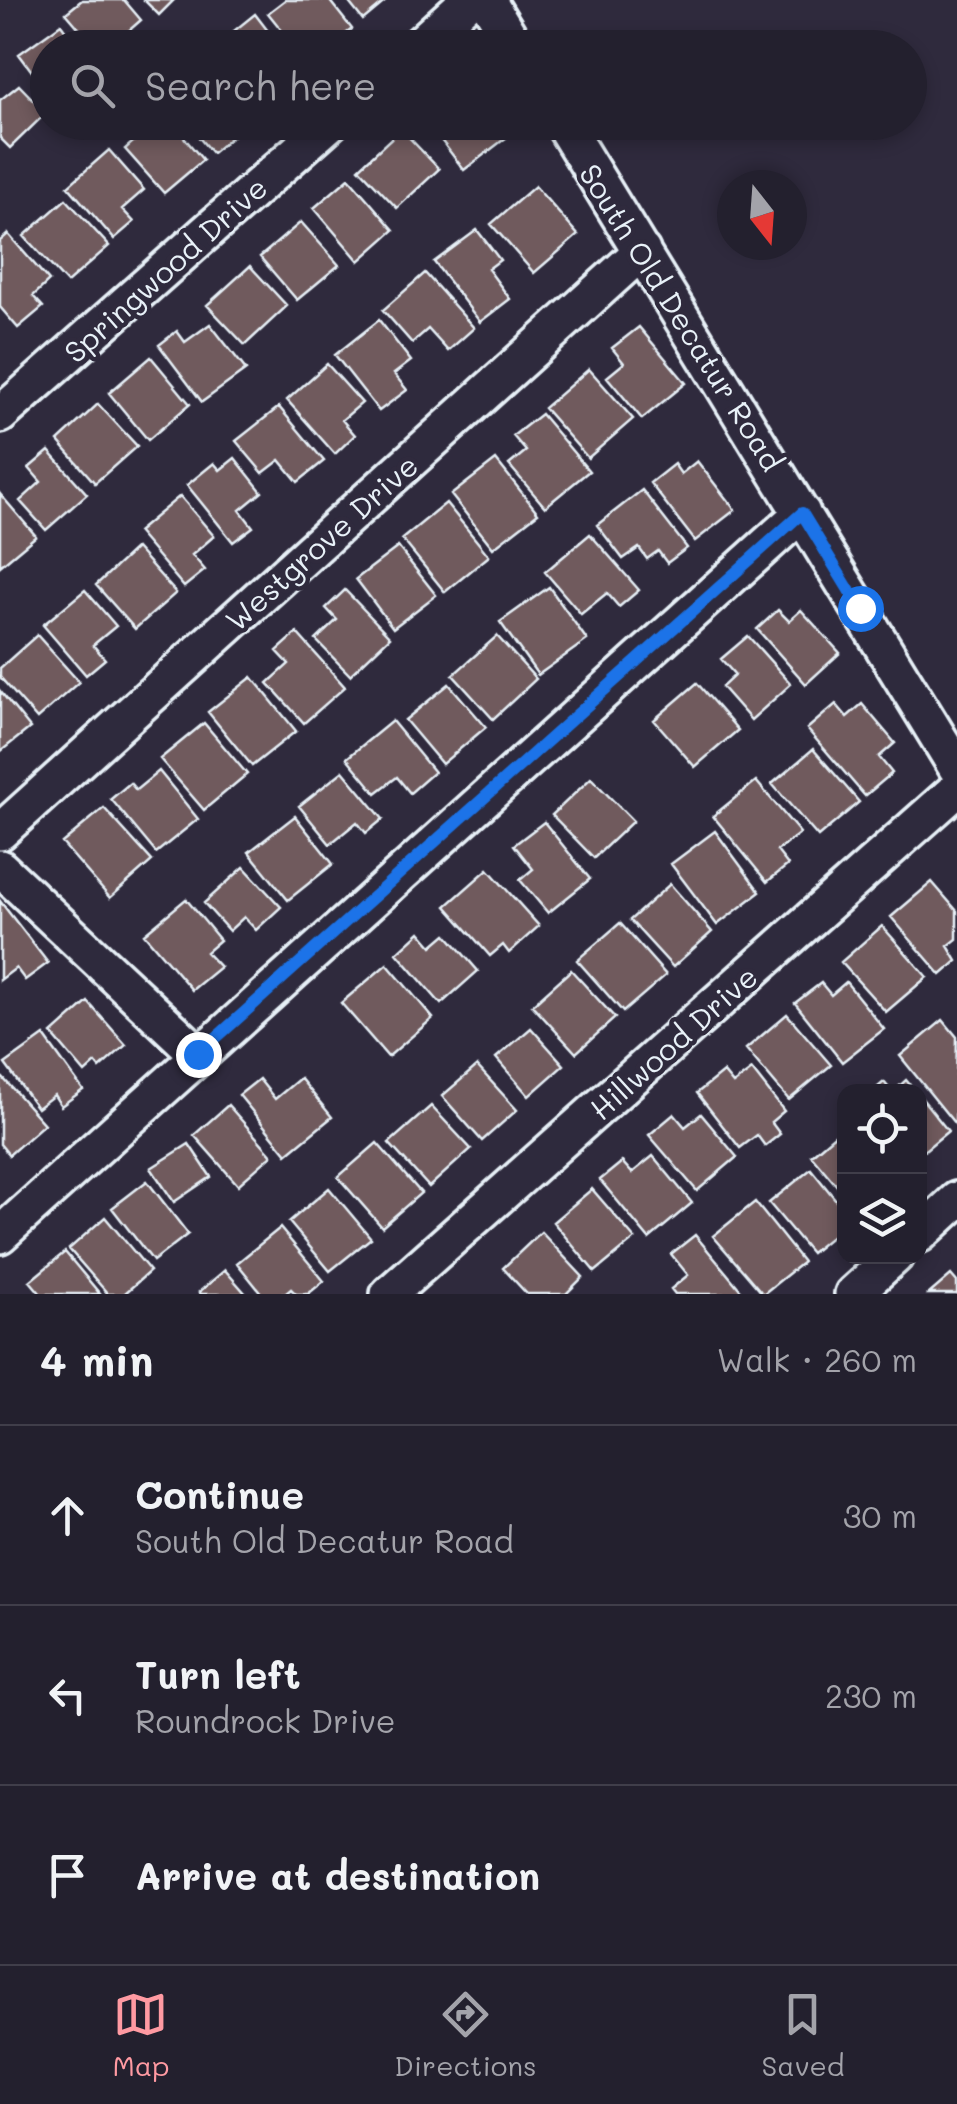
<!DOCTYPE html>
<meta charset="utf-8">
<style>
body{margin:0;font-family:Mali,sans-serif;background:#2f2d3a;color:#f1f3f6}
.controls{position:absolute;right:30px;bottom:30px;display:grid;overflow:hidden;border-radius:20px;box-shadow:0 5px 15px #0003}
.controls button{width:90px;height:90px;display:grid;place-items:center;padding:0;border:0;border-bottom:2px solid #403e4a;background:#23202e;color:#f1f3f6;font:50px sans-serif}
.compass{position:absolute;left:717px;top:170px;width:90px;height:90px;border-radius:50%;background:#23202e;box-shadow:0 5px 15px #0003;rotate:163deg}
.stop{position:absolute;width:30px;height:30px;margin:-22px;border:8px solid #1a73e8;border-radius:50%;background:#fff}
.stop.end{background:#1a73e8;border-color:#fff;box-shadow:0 2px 10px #0008}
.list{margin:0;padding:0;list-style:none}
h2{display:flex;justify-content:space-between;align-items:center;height:130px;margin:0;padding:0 40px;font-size:42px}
h2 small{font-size:32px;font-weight:400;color:#a3a3aa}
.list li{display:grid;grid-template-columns:65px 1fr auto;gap:30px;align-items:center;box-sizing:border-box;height:180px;padding:0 40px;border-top:2px solid #403e4a}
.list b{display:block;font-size:38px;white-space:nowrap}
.list p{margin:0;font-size:32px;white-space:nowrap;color:#a3a3aa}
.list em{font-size:32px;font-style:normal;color:#a3a3aa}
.icon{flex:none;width:55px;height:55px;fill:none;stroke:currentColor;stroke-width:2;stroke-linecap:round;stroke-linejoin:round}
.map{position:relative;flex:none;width:957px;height:1294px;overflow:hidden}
.search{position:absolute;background:#23202e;box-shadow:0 5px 15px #0003;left:30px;right:30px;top:30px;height:110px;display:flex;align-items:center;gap:25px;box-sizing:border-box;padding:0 35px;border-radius:55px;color:#a3a3aa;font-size:38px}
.sheet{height:670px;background:#23202e}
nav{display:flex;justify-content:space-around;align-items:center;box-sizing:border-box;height:140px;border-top:2px solid #403e4a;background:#23202e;font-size:28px;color:#a3a3aa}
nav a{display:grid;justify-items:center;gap:5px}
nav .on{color:#ff9aa2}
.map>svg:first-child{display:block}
.building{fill:#6f5a5d;stroke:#e8f1f8;stroke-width:2.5}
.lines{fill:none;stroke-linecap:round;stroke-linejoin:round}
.minor-casing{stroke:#e8f1f8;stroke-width:42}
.minor{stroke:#2f2a3d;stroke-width:35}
.route{stroke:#1a73e8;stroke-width:12}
.labels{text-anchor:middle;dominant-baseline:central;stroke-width:9;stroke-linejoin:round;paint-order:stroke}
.street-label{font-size:30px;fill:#e8f1f8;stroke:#2f2a3d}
</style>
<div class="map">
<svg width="957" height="1294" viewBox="0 0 957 1294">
<rect width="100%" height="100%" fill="#2f2a3d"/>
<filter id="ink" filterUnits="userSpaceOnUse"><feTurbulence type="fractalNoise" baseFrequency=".01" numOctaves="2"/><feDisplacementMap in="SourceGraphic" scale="20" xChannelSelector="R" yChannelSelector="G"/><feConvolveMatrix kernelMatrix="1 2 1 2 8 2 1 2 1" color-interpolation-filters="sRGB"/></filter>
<g filter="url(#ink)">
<!-- building -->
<path class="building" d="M82 0H124L141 20 109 48H96L66 13Z
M144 0H174L159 15Z
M285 0H329L352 29 328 48H296L268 13Z
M347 0H387L363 20Z
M255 14 281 48H222L219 43Z
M61 24 78 48H48V93L19 54Z
M19 85 46 113 10 148 0 138V100Z
M156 122H171L203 160 164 193 125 149Z
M186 122H225L235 134 212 153Z
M427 122H495L507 137 464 170Z
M401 129 439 169 397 208 359 168Z
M109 150 144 190 122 209 134 222 114 239 68 186Z
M349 178 394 230 359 261 314 208Z
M535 186 578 235 534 273 491 224Z
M66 199 109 246 67 283 24 236Z
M301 222 339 265 297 300 260 257Z
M477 230 500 260 488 269 510 299 480 322 434 262Z
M8 234 49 281 33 296 43 307 18 328 0 307V241Z
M250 266 287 306 245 345 207 305Z
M425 273 474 328 448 351 428 329 412 343 383 310Z
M379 320 411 361 394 374 407 390 379 411 335 355Z
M210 324 246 370 202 402 159 345 177 331 185 342Z
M639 327 686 383 642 419 607 377 624 363 612 348Z
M151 357 190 404 148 440 109 393Z
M327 364 362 403 342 420 355 435 335 454 287 400Z
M589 369 633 419 588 458 544 408Z
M98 404 137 446 95 483 58 441Z
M279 407 324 461 298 482 280 460 263 473 236 441Z
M541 414 589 471 545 507 509 465 526 451 513 436Z
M49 451 87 494 46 530 20 501 41 482 29 468Z
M235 458 262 492 240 510 253 527 233 542 187 485 214 463 220 470Z
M496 460 538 513 493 548 451 495Z
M697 461 735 510 695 541 650 483 674 464 681 474Z
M642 490 687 548 667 563 658 551 647 559 639 548 623 559 597 525Z
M0 494 36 536 0 566Z
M180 496 214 536 192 555 205 570 184 587 137 532Z
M446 503 489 556 445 592 402 539Z
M590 534 639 590 619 607 607 593 581 614 545 572Z
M398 547 436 595 393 628 356 579Z
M136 548 176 593 135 629 96 585Z
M549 587 587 640 538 675 500 622Z
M85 590 116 626 93 645 105 659 86 675 43 625Z
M345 590 390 637 350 675 316 640 337 620 326 608Z
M778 610 789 621 801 610 840 653 806 684 757 629Z
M297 633 345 687 304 723 268 683 289 664 277 651Z
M37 635 79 682 37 719 0 677V668Z
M497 636 536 679 493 719 453 675Z
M748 636 791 684 751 720 722 687 735 675 721 659Z
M252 677 296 731 252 766 208 712Z
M697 683 738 730 695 767 654 720Z
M449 684 486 727 442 764 405 720Z
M0 691 30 728 0 752Z
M836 704 847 717 862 704 895 743 879 757 892 773 865 796 807 729Z
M392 721 434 772 410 793 397 777 376 793 347 758Z
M204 723 247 774 204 810 160 759Z
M813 749 859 802 818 837 772 784Z
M159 771 198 819 156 853 111 799 130 783 136 790Z
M343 771 383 819 366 833 357 822 330 844 299 806Z
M591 778 633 821 594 858 552 815Z
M756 781 800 833 777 851 788 865 767 882 713 816Z
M104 808 152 861 110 898 62 843Z
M295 816 333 864 288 900 249 852Z
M544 822 590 879 548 913 520 880 533 869 514 845Z
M715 831 760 892 717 925 671 864Z
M244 867 281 907 256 930 244 917 229 931 204 903Z
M488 869 539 926 509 953 503 945 490 956 446 906Z
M932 882 957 911V939L948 946 957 961 941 975 891 917Z
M670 884 712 932 673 967 630 920Z
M186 899 220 940 206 952 220 967 192 990 144 934Z
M0 901 48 963 25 980 16 968 0 980Z
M620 923 666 975 623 1012 577 960Z
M882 926 927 977 886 1012 841 962Z
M420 932 432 946 446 934 478 971 441 1004 397 953Z
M387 964 433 1018 388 1057 341 1003Z
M571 970 615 1018 576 1053 532 1005Z
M846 982 884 1029 842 1062 795 1003 821 983 831 995Z
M88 1002 126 1045 100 1068 96 1063 85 1073 52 1034Z
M787 1014 831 1065 789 1100 746 1049Z
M943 1020 957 1037 955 1124 900 1056Z
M531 1028 564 1065 529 1096 496 1058Z
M44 1036 83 1090 61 1106 54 1095 37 1108 5 1064Z
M477 1066 517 1110 482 1141 442 1096Z
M752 1070 784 1111 771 1122 780 1134 765 1146 757 1135 740 1148 697 1093 723 1072 733 1084Z
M3 1078 44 1124 9 1155 0 1144V1081Z
M300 1078 332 1117 287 1154 239 1095 259 1079 275 1099Z
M906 1080 916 1092H893Z
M884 1082 892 1092H872Z
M920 1096 948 1131 920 1154Z
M228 1105 272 1155 238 1185 194 1135Z
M431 1106 471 1149 429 1187 389 1143Z
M674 1114 685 1127 701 1114 737 1157 697 1191 649 1135Z
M844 1127V1194L811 1155Z
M377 1143 421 1193 382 1227 338 1177Z
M189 1144 211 1177 174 1202 151 1168Z
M653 1156 692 1203 649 1239 600 1180 622 1162 632 1173Z
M811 1169 844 1210V1226L811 1253 769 1203Z
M147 1181 188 1234 153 1261 112 1208Z
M329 1188 371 1238 330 1271 289 1222Z
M592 1189 635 1239 595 1272 553 1222Z
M755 1202 803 1262 763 1294 713 1236Z
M105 1217 150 1271 124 1294H108L69 1249Z
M280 1228 324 1281 308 1294H296L291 1289 285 1294H262L237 1263Z
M541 1232 583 1277 566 1294H527L503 1268Z
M695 1235 744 1294H675L671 1289 688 1275 671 1254Z
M65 1252 100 1294H41L30 1281Z
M225 1270 246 1294H201L199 1292Z
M951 1275 957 1282V1294H929Z"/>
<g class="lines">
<defs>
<path id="minor" d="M487 0 516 48
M416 48 469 0
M562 122 957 768
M0 415 331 122
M0 832 642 251
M0 868 198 1054
M920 1234 957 1200
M0 1235 802 513
M389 1294 957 789
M853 1294 895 1256"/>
</defs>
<!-- minor casing -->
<use href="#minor" class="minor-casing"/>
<!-- minor -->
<use href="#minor" class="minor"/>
</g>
</g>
<g class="lines" filter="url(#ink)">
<!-- route -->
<path class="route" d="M198 1054 802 513 860 608"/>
</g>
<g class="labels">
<!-- street labels -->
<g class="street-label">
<text transform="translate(165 269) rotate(-42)">Springwood Drive</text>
<text transform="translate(682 317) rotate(58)">South Old Decatur Road</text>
<text transform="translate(321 542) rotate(-42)">Westgrove Drive</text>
<text transform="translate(673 1042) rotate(-42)">Hillwood Drive</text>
</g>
</g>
</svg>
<div class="controls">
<button><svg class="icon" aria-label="locate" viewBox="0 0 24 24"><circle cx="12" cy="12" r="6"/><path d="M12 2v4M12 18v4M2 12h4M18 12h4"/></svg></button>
<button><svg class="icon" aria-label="layers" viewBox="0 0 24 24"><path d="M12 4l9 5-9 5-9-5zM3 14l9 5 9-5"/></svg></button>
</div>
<svg class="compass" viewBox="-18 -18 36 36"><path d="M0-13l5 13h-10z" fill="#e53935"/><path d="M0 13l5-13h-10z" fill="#a3a3aa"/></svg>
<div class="stop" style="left:860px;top:608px"></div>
<div class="stop end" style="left:198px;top:1054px"></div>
<div class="search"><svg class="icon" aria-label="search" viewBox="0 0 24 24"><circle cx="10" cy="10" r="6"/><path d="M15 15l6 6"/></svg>Search here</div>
</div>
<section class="sheet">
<h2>4 min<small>Walk · 260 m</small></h2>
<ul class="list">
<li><svg class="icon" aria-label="ahead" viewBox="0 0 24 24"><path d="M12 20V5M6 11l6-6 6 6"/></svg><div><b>Continue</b><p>South Old Decatur Road</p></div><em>30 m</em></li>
<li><svg class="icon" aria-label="left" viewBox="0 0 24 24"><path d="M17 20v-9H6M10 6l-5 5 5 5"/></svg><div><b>Turn left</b><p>Roundrock Drive</p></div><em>230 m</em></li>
<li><svg class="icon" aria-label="arrive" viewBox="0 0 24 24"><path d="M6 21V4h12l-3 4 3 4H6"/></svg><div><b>Arrive at destination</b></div></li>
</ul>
</section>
<nav>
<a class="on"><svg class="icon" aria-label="map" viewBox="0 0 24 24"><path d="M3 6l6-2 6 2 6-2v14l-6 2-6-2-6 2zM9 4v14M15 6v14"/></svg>Map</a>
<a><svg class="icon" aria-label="directions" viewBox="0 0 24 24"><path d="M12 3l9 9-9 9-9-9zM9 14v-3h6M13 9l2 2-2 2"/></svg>Directions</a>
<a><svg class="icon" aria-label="saved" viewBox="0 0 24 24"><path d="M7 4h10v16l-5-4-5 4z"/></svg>Saved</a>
</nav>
